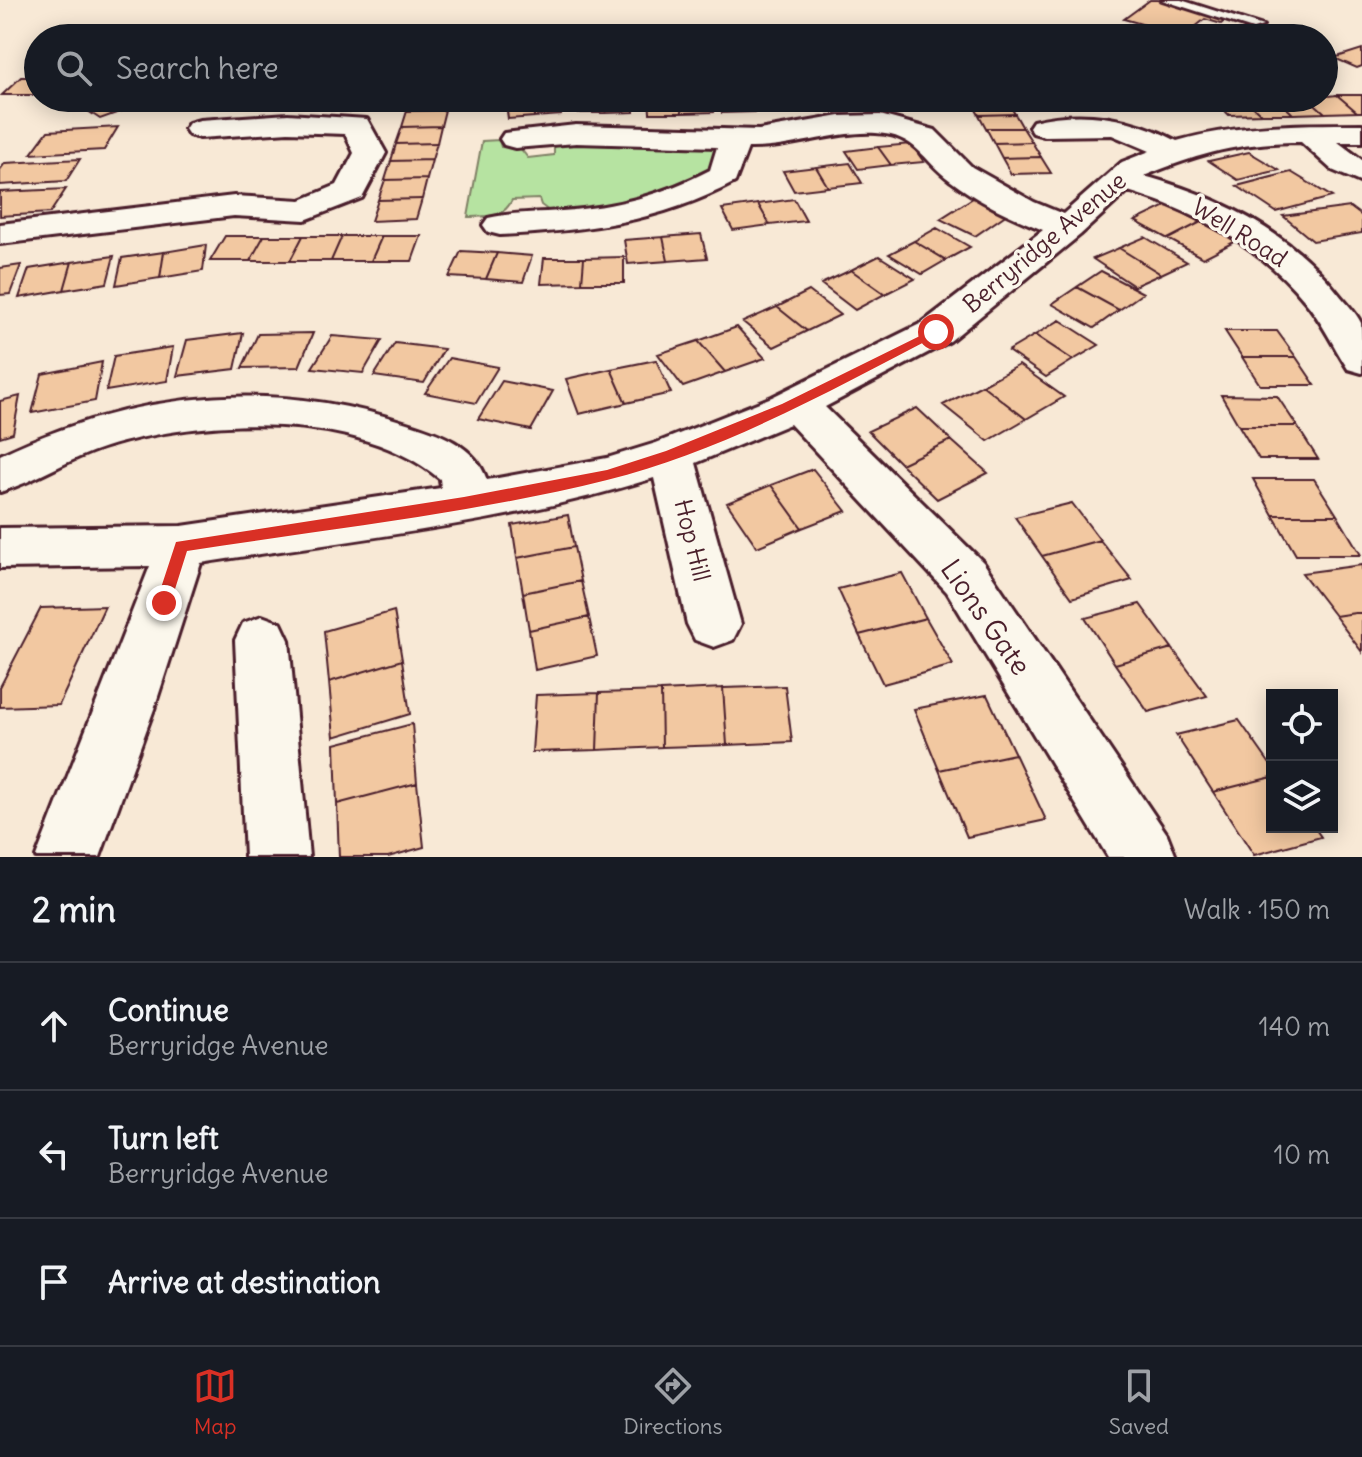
<!DOCTYPE html>
<meta charset="utf-8">
<style>
body{margin:0;font-family:Delius,sans-serif;background:#242831;color:#f1f3f6}
.controls{position:absolute;right:24px;bottom:24px;display:grid;overflow:hidden;border-radius:0px;box-shadow:0 4px 20px #0003}
.controls button{width:72px;height:72px;display:grid;place-items:center;padding:0;border:0;border-bottom:2px solid #363941;background:#171b24;color:#f1f3f6;font:40px sans-serif}
.stop{position:absolute;width:24px;height:24px;margin:-18px;border:6px solid #d93025;border-radius:50%;background:#fff}
.stop.end{background:#d93025;border-color:#fff;box-shadow:0 2px 8px #0008}
.list{margin:0;padding:0;list-style:none}
h2{display:flex;justify-content:space-between;align-items:center;height:104px;margin:0;padding:0 32px;font-size:34px}
h2 small{font-size:26px;font-weight:400;color:#9ea1a6}
.list li{display:grid;grid-template-columns:52px 1fr auto;gap:24px;align-items:center;box-sizing:border-box;height:128px;padding:0 32px;border-top:2px solid #363941}
.list b{display:block;font-size:30px;white-space:nowrap}
.list p{margin:0;font-size:26px;white-space:nowrap;color:#9ea1a6}
.list em{font-size:26px;font-style:normal;color:#9ea1a6}
.icon{flex:none;width:44px;height:44px;fill:none;stroke:currentColor;stroke-width:2;stroke-linecap:round;stroke-linejoin:round}
.map{position:relative;flex:none;width:1362px;height:857px;overflow:hidden}
.search{position:absolute;background:#171b24;box-shadow:0 4px 20px #0003;left:24px;right:24px;top:24px;height:88px;display:flex;align-items:center;gap:20px;box-sizing:border-box;padding:0 28px;border-radius:44px;color:#9ea1a6;font-size:30px}
.sheet{height:488px;background:#171b24}
nav{display:flex;justify-content:space-around;align-items:center;box-sizing:border-box;height:112px;border-top:2px solid #363941;background:#171b24;font-size:22px;color:#9ea1a6}
nav a{display:grid;justify-items:center;gap:4px}
nav .on{color:#d93025}
.map>svg:first-child{display:block}
.green{fill:#b6e3a1;stroke:#808166;stroke-width:2}
.building{fill:#f2c8a1;stroke:#4a1f2b;stroke-width:2}
.lines{fill:none;stroke-linecap:round;stroke-linejoin:round}
.service-casing{stroke:#4a1f2b;stroke-width:6}
.minor-casing{stroke:#4a1f2b;stroke-width:6}
.service{fill:#fbf7ec;fill-rule:evenodd}
.minor{fill:#fbf7ec;fill-rule:evenodd}
.route{fill:#d93025}
.labels{text-anchor:middle;dominant-baseline:central;stroke-width:7;stroke-linejoin:round;paint-order:stroke}
.street-label{font-size:24px;fill:#4a1f2b;stroke:#fbf7ec}
.near-street-label{font-size:28px;fill:#4a1f2b;stroke:#fbf7ec}
</style>
<div class="map">
<svg width="1362" height="857" viewBox="0 0 1362 857">
<rect width="100%" height="100%" fill="#f8e9d6"/>
<filter id="ink" filterUnits="userSpaceOnUse"><feTurbulence type="fractalNoise" baseFrequency=".0125" numOctaves="2"/><feDisplacementMap in="SourceGraphic" scale="16" xChannelSelector="R" yChannelSelector="G"/><feConvolveMatrix kernelMatrix="1 2 1 2 8 2 1 2 1" color-interpolation-filters="sRGB"/></filter>
<g filter="url(#ink)">
<!-- green -->
<path class="green" d="M499 140 501 147 520 148 528 158 554 155V147L559 142 710 143 719 149C722 203 590 210 553 214L541 205 539 199 512 200C503 219 487 216 468 217L482 141Z"/>
<!-- building -->
<path class="building" d="M1150 0H1158L1227 19 1221 24 1205 19 1184 36 1124 19Z
M1249 29 1266 38H1217L1211 35Z
M1362 49V66L1357 68 1334 58Z
M21 77H38V90L33 95H2Z
M1337 95 1357 112 1325 113 1308 98Z
M1337 95H1362V112H1357Z
M75 98H117L85 109 71 99Z
M117 98H124L136 106 100 119 85 109Z
M153 98H184L179 105 147 106Z
M184 98H216L212 104 179 105Z
M216 98H248L244 104H212Z
M248 98H279L277 103 244 104Z
M283 98H311L306 106H278Z
M311 98H338L334 106H306Z
M338 98H365L362 105 334 106Z
M365 98H393L390 105H362Z
M393 98H420L417 104 390 105Z
M420 98H447L445 104H417Z
M580 98H607L606 113H579Z
M607 98H634V112L606 113Z
M649 98H681L682 113H650Z
M681 98H712L714 112 682 113Z
M720 98H751L754 112 722 113Z
M751 98H783L787 111 754 112Z
M790 98H821L824 105 792 106Z
M821 98H853L855 104 824 105Z
M870 98H901L904 108 872 107Z
M901 98H933L936 108H904Z
M1016 98H1047L1053 106 1021 107Z
M1047 98H1079L1084 105 1053 106Z
M1079 98H1111L1116 104 1084 105Z
M1111 98H1143L1147 104H1116Z
M1143 98H1174L1179 103 1147 104Z
M1174 98H1206L1210 102 1179 103Z
M1244 98 1261 114 1229 115 1213 99Z
M1244 98H1276L1293 114H1261Z
M1276 98H1308L1325 113 1293 114Z
M559 99 561 115 534 117 533 102Z
M971 101H1007L1015 114 979 115Z
M533 102 534 117 508 119 506 104Z
M445 110 441 126 402 127 407 111Z
M1015 114 1023 128H986L979 115Z
M441 126 437 143 396 144 402 127Z
M118 127 104 150 31 154 48 131Z
M986 128H1023L1032 142 994 143Z
M1032 142 1041 157 1002 158 994 143Z
M437 143 432 160 391 161 396 144Z
M911 144 924 162 891 165 878 147Z
M878 147 891 165 858 169 846 151Z
M1249 152 1279 170 1238 180 1209 161Z
M1041 157 1051 173 1011 174 1002 158Z
M80 159 66 181 0 185V170L5 163Z
M432 160 427 179 385 180 391 161Z
M850 163 862 183 828 187 816 167Z
M816 167 828 187 794 191 783 171Z
M1291 172 1332 197 1276 212 1237 186Z
M427 179 422 199 378 200 385 180Z
M66 189 50 213 0 216V192Z
M973 198 1007 214 975 236 940 219Z
M422 199 416 219 371 221 378 200Z
M794 199 806 221 770 225 758 204Z
M758 204 770 225 733 230 722 209Z
M1168 205 1201 222 1168 239 1135 221Z
M1350 207 1362 216V233L1313 241 1283 216Z
M1201 222 1236 241 1203 258 1168 239Z
M937 228 970 247 946 260 914 241Z
M701 234 707 258 668 261 663 237Z
M225 236H264L250 261H210Z
M264 236H303L290 261H250Z
M303 236H342L331 261H290Z
M342 236H382L371 261H331Z
M382 236H421L412 261H371Z
M663 237 668 261 628 264 624 240Z
M1145 237 1187 262 1161 274 1119 248Z
M914 241 946 260 922 274 889 254Z
M206 245 203 271 160 278 164 252Z
M1119 248 1161 274 1134 286 1093 259Z
M461 251 497 253 486 279 449 277Z
M164 252 160 278 116 285 122 258Z
M497 253 532 256 523 282 486 279Z
M114 256 107 283 64 290 72 262Z
M879 256 915 279 885 294 851 270Z
M624 257V283H582L584 258Z
M544 258H584L582 283 541 284Z
M72 262 64 290 19 298 29 269Z
M21 265 10 294 0 295V268Z
M851 270 885 294 855 310 821 284Z
M1101 271 1143 293 1119 310 1077 287Z
M1077 287 1119 310 1094 328 1052 304Z
M809 291 840 315 807 331 777 307Z
M777 307 807 331 774 347 743 322Z
M1060 320 1099 345 1073 360 1035 335Z
M737 327 765 358 725 372 698 341Z
M1225 331H1277L1296 357H1242Z
M243 333 235 369 177 376 187 340Z
M313 333 299 367 242 368 258 334Z
M1035 335 1073 360 1046 377 1008 351Z
M332 336 382 340 363 373 312 368Z
M698 341 725 372 683 387 658 354Z
M395 343 444 349 424 383 374 376Z
M173 347 167 381 106 391 114 356Z
M1242 357H1296L1315 385H1260Z
M449 358 498 367 476 403 425 393Z
M656 360 671 393 626 403 611 369Z
M102 362 95 401 32 413 42 374Z
M1019 365 1064 397 1026 419 982 385Z
M611 369 626 403 579 414 566 379Z
M502 381 553 391 531 430 478 419Z
M982 385 1026 419 988 441 943 405Z
M1221 395 1277 396 1297 426H1239Z
M20 396 13 433 0 437V401Z
M917 408 951 440 901 464 868 431Z
M1239 426H1297L1318 459H1259Z
M951 440 988 473 937 499 901 464Z
M813 469 846 511 802 528 771 485Z
M1253 479H1314L1337 515H1273Z
M771 485 802 528 757 547 727 503Z
M1072 503 1100 540 1042 556 1015 517Z
M568 515 574 547 517 558 512 525Z
M1273 515H1337L1361 555H1296Z
M1100 540 1132 580 1072 598 1042 556Z
M574 547 581 581 523 593 517 558Z
M1362 565V612L1335 616 1302 573Z
M902 573 926 618 859 635 838 589Z
M581 581 589 617 529 630 523 593Z
M1140 604 1172 648 1115 664 1085 618Z
M105 606 59 705 0 707V687L41 608Z
M394 611 402 660 329 682 324 631Z
M1362 612V652L1335 616Z
M589 617 597 656 535 670 529 630Z
M926 618 953 665 883 684 859 635Z
M1172 648 1207 696 1148 712 1115 664Z
M402 660 410 714 334 737 329 682Z
M785 686 792 742 727 745 723 688Z
M723 688 727 745 662 747 661 691Z
M661 691 662 747 597 750 599 693Z
M599 693 597 750 532 752 536 695Z
M987 695 1015 754 939 770 914 709Z
M1239 720 1272 767V777L1213 792 1176 735Z
M412 724 417 783 337 804 335 744Z
M1015 754 1046 820 967 837 939 770Z
M1272 777V827H1314L1321 837 1254 855 1213 792Z
M417 783 424 847 388 857H339L337 804Z"/>
<g class="lines">
<defs>
<path id="service" d="M1162 0H1181L1263 26 1253 29Z"/>
<path id="minor" d="M288 114 367 119 386 153 362 198 305 220 234 216 0 244V224L234 196 301 200 337 185 354 153 345 134 288 132 200 138 189 135 185 129 189 123 200 120Z
M880 115 935 130 972 167 1034 202 1063 214 1122 162 1150 151 1112 135 1044 136 1033 133 1029 127 1033 121C1082 109 1133 117 1177 141 1238 124 1298 124 1362 124V142H1338L1362 160V183L1332 170 1301 142C1239 142 1201 153 1144 176 1218 196 1290 232 1338 293 1345 302 1356 312 1361 323 1362 336 1362 358 1362 373L1348 369C1333 346 1322 321 1304 300 1259 245 1195 211 1128 191L1080 235 950 341 825 407 983 562 1167 834 1176 857H1108L947 592 790 424 696 463 741 624 733 640 714 647 695 640 687 624 654 478C508 524 352 539 201 563L154 709 100 857H36L150 566 0 568V528L182 526 441 488 440 479C358 410 203 417 106 447 69 458 37 481 0 492V455C131 393 268 377 407 423 439 433 475 445 487 480L607 458 656 443 772 397 922 323 1043 230C1012 217 978 202 951 181 922 160 917 135 876 133 832 131 791 149 748 148L735 182C660 222 584 231 500 235L488 232 483 225 488 218C512 212 537 213 562 211 616 207 662 195 710 170L717 147 576 143 515 148 504 145 500 139 504 133 576 125 759 130 840 116Z
M262 616 281 623 289 640 309 857H245L235 640 243 623Z"/>
</defs>
<!-- service casing -->
<use href="#service" class="service-casing"/>
<!-- minor casing -->
<use href="#minor" class="minor-casing"/>
<!-- service -->
<use href="#service" class="service"/>
<!-- minor -->
<use href="#minor" class="minor"/>
</g>
</g>
<!-- route -->
<path class="route" d="M936 328 942 332 940 334C833 389 724 451 607 480 470 514 327 529 187 551L169 608H158L156 603 176 542 464 497 607 470 666 451 782 404Z"/>
<g class="labels">
<!-- street labels -->
<g class="street-label">
<text transform="translate(1240 232) rotate(32)">Well Road</text>
<text transform="translate(1044 242) rotate(-40)">Berryridge Avenue</text>
<text transform="translate(693 540) rotate(76)">Hop Hill</text>
</g>
<!-- near-street labels -->
<g class="near-street-label">
<text transform="translate(986 617) rotate(55)">Lions Gate</text>
</g>
</g>
</svg>
<div class="controls">
<button><svg class="icon" aria-label="locate" viewBox="0 0 24 24"><circle cx="12" cy="12" r="6"/><path d="M12 2v4M12 18v4M2 12h4M18 12h4"/></svg></button>
<button><svg class="icon" aria-label="layers" viewBox="0 0 24 24"><path d="M12 4l9 5-9 5-9-5zM3 14l9 5 9-5"/></svg></button>
</div>
<div class="stop" style="left:936px;top:332px"></div>
<div class="stop end" style="left:164px;top:603px"></div>
<div class="search"><svg class="icon" aria-label="search" viewBox="0 0 24 24"><circle cx="10" cy="10" r="6"/><path d="M15 15l6 6"/></svg>Search here</div>
</div>
<section class="sheet">
<h2>2 min<small>Walk · 150 m</small></h2>
<ul class="list">
<li><svg class="icon" aria-label="ahead" viewBox="0 0 24 24"><path d="M12 20V5M6 11l6-6 6 6"/></svg><div><b>Continue</b><p>Berryridge Avenue</p></div><em>140 m</em></li>
<li><svg class="icon" aria-label="left" viewBox="0 0 24 24"><path d="M17 20v-9H6M10 6l-5 5 5 5"/></svg><div><b>Turn left</b><p>Berryridge Avenue</p></div><em>10 m</em></li>
<li><svg class="icon" aria-label="arrive" viewBox="0 0 24 24"><path d="M6 21V4h12l-3 4 3 4H6"/></svg><div><b>Arrive at destination</b></div></li>
</ul>
</section>
<nav>
<a class="on"><svg class="icon" aria-label="map" viewBox="0 0 24 24"><path d="M3 6l6-2 6 2 6-2v14l-6 2-6-2-6 2zM9 4v14M15 6v14"/></svg>Map</a>
<a><svg class="icon" aria-label="directions" viewBox="0 0 24 24"><path d="M12 3l9 9-9 9-9-9zM9 14v-3h6M13 9l2 2-2 2"/></svg>Directions</a>
<a><svg class="icon" aria-label="saved" viewBox="0 0 24 24"><path d="M7 4h10v16l-5-4-5 4z"/></svg>Saved</a>
</nav>
